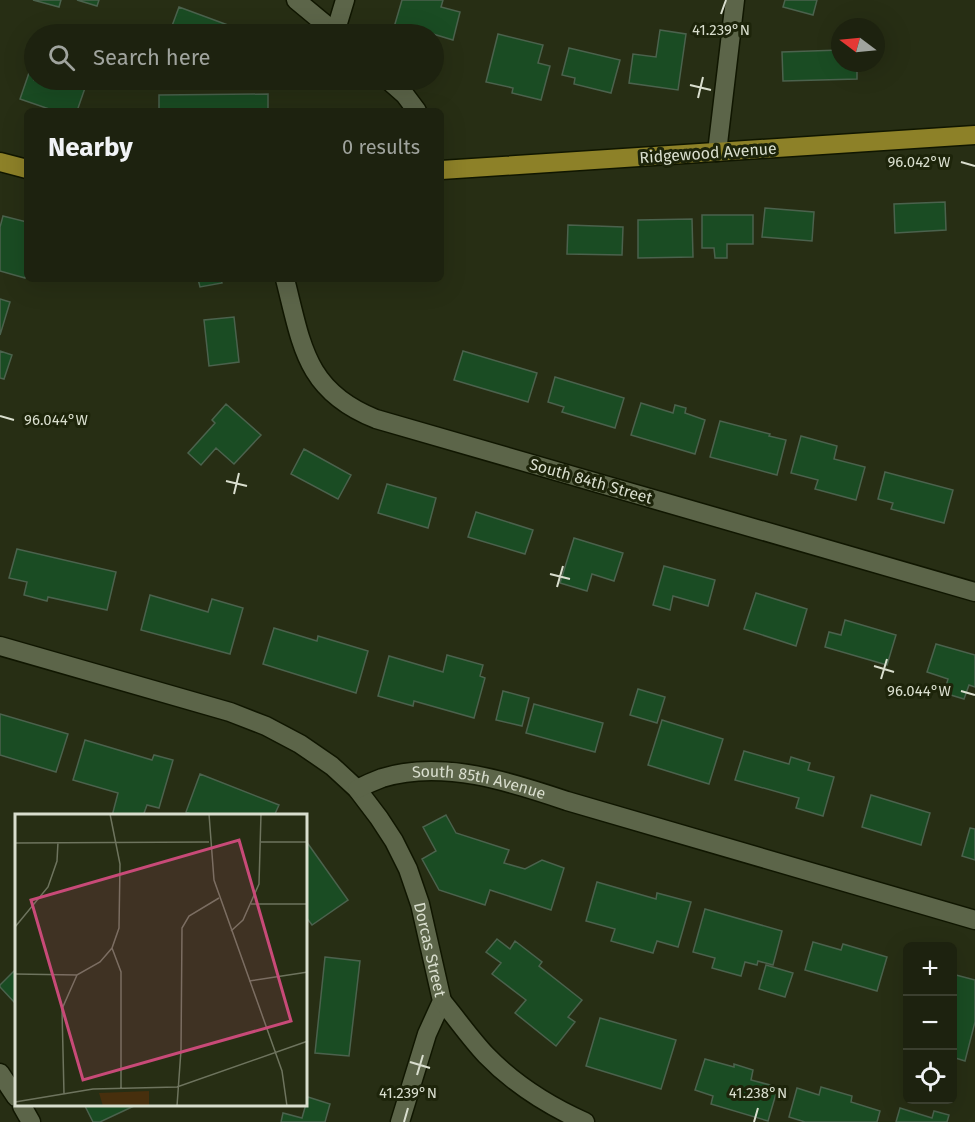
<!DOCTYPE html>
<meta charset="utf-8">
<style>
body{margin:0;font-family:"Fira Sans",sans-serif;background:#252a18;color:#f1f3f6}
.controls{position:absolute;right:18px;bottom:18px;display:grid;overflow:hidden;border-radius:9px;box-shadow:0 6px 24px #0002}
.controls button{width:54px;height:54px;display:grid;place-items:center;padding:0;border:0;border-bottom:2px solid #3b3f2f;background:#1d220f;color:#f1f3f6;font:30px sans-serif}
.compass{position:absolute;left:831px;top:18px;width:54px;height:54px;border-radius:50%;background:#1d220f;box-shadow:0 6px 24px #0002;rotate:286deg}
.list{margin:0;padding:0;list-style:none}
h2{display:flex;justify-content:space-between;align-items:center;height:78px;margin:0;padding:0 24px;font-size:26px}
h2 small{font-size:20px;font-weight:400;color:#a0a49e}
.icon{flex:none;width:33px;height:33px;fill:none;stroke:currentColor;stroke-width:2;stroke-linecap:round;stroke-linejoin:round}
.map{position:relative;flex:none;width:975px;height:1122px;overflow:hidden}
.search{position:absolute;background:#1d220f;box-shadow:0 6px 24px #0002;left:24px;top:24px;width:420px;height:66px;display:flex;align-items:center;gap:15px;box-sizing:border-box;padding:0 21px;border-radius:33px;color:#a0a49e;font-size:22px}
.panel{position:absolute;background:#1d220f;box-shadow:0 6px 24px #0002;left:24px;top:108px;width:420px;height:174px;border-radius:9px}
.map>svg:first-child{display:block}
.building{fill:#1a4c23;stroke:#4b624d;stroke-width:1.5}
.lines{fill:none;stroke-linecap:round;stroke-linejoin:round}
.minor-casing{stroke:#101600;stroke-width:21}
.major-casing{stroke:#101600;stroke-width:21}
.minor{stroke:#5c6549;stroke-width:18}
.major{stroke:#8d8128;stroke-width:18}
.ticks{fill:none;stroke:#d9dece;stroke-width:2}
.labels{text-anchor:middle;dominant-baseline:central;stroke-width:6;stroke-linejoin:round;paint-order:stroke}
.street-label{font-size:16px;fill:#d9dece;stroke:#1d240a}
.inset-road{fill:none;stroke:#6e745e;stroke-width:1.5}
.view{fill:#c84a78;fill-opacity:0.15;stroke:#c84a78;stroke-width:3}
.inset-edge{fill:none;stroke:#d9dece;stroke-width:3}
.ticks-label{font-size:15px;text-anchor:middle;fill:#d9dece;stroke:#1d240a;stroke-width:6;stroke-linejoin:round;paint-order:stroke}
</style>
<div class="map">
<svg width="975" height="1122" viewBox="0 0 975 1122">
<rect width="100%" height="100%" fill="#272e14"/>
<!-- building -->
<path class="building" d="M33 0H61L59 7Z
M77 0H99L97 6Z
M402 0H443L441 7 460 12 453 40 423 31 422 34H392Z
M785 0H817L813 15 783 7Z
M179 7 236 28 234 34H169Z
M660 30 686 34 678 90 629 83 633 54 656 57Z
M498 34 543 45 538 63 550 66 541 100 512 93 513 88 486 82Z
M569 48 620 60 611 93 574 84 575 78 562 75Z
M840 50V63H857V79L783 81 782 52Z
M30 70 34 71V80H58L85 88 77 111H55L20 99Z
M268 94V111H159V95Z
M945 202 946 230 895 233 894 204Z
M765 208 814 212 812 241 762 237Z
M702 215H753V244H727V258H715L714 248H702Z
M3 216 27 222V271L25 278 0 271V227Z
M692 219 693 257 638 258V220Z
M568 225 623 227 622 255 567 254Z
M198 279H221L222 283 200 287Z
M0 299 10 302 0 335Z
M234 317 239 362 209 366 204 320Z
M0 351 12 355 4 379 0 378Z
M463 351 537 373 528 402 454 380Z
M555 377 624 398 615 428 562 412 564 407 548 402Z
M641 403 673 413 675 405 686 408 685 413 705 420 695 454 631 435Z
M226 404 261 435 234 464 216 448 201 465 188 453 215 423 212 420Z
M720 421 770 434 769 436 786 440 777 475 710 457Z
M801 436 837 446 834 459 865 467 856 500 815 489 818 480 791 473Z
M304 449 351 475 338 499 291 474Z
M885 472 953 490 944 523 891 509 893 503 878 499Z
M387 484 436 498 428 528 378 513Z
M476 512 533 530 525 554 468 537Z
M574 538 623 553 614 581 592 574 587 591 560 583Z
M17 549 116 572 107 610 48 597 47 601 24 595 27 582 9 578Z
M664 566 715 580 708 606 673 596 670 610 653 605Z
M756 593 807 609 796 646 744 629Z
M150 595 208 612 212 599 243 608 230 654 141 630Z
M845 620 896 635 887 665 825 647 829 632 841 635Z
M274 628 317 641 318 636 368 651 356 693 263 664Z
M936 644 975 655V687L969 685 964 699 944 693 948 679 927 672Z
M447 655 483 665 480 676 485 678 474 718 414 701 413 706 378 696 389 656 443 672Z
M638 689 665 697 657 723 630 715Z
M503 691 529 698 522 726 496 720Z
M534 704 603 723 595 752 526 733Z
M0 714 68 734 56 772 0 755Z
M662 720 723 739 709 784 648 765Z
M85 740 152 760 154 755 173 760 159 808 147 805 143 816H112L118 793 73 780Z
M744 751 789 764 791 757 810 763 808 770 834 777 823 816 796 808 799 798 735 780Z
M200 774 279 805 274 816H196L186 812Z
M871 795 930 813 921 845 862 827Z
M446 815 456 833 509 850 504 863 525 869 542 860 564 868 551 910 490 890 485 905 439 890 422 859 436 851 423 827Z
M970 828 975 829V860L962 856Z
M306 841 348 900 312 925 306 917Z
M597 882 656 899 657 893 691 902 678 947 657 941 653 953 611 941 615 929 586 921Z
M705 909 782 931 773 965 758 961 757 965 745 962 741 976 712 968 715 958 693 952Z
M497 939 510 949 515 941 542 962 539 966 582 1000 568 1017 575 1022 556 1046 515 1013 526 1000 492 974 501 963 486 952Z
M813 942 841 950 843 944 887 957 877 991 805 970Z
M325 957 360 961 349 1056 315 1053Z
M766 965 793 973 785 997 759 989Z
M16 969V1004L0 987V985Z
M956 975 975 980V1022L965 1061 952 1057V989Z
M600 1018 676 1040 661 1089 586 1066Z
M705 1059 734 1067V1064L753 1070 751 1080 778 1087 768 1121 711 1104 713 1096 695 1090Z
M821 1087 852 1096 851 1102 880 1111 877 1122H805L789 1117 797 1088 819 1095Z
M308 1097 330 1104 325 1122H281L283 1113 302 1118Z
M85 1106H134L100 1122H93Z
M900 1108 932 1118 934 1111 949 1115 947 1122H896Z"/>
<g class="lines">
<defs>
<g id="minor">
<path d="M296 0 337 34"/>
<path d="M335 33 345 0"/>
<path d="M388 80 405 95 417 111"/>
<path d="M717 152 735 0"/>
<path d="M285 279C302 345 305 391 376 419L975 592"/>
<path id="s1" d="M0 646 230 712 266 726 300 744 332 766 357 789 379 818 394 841 408 869 420 904 442 1001 427 1034 400 1122"/>
<path id="s2" d="M357 789C365 785 374 781 382 778 442 759 511 782 567 801L975 920"/>
<path d="M442 1001C457 1019 470 1038 486 1055 514 1084 549 1106 585 1122"/>
<path d="M0 1073 16 1097"/>
<path d="M22 1106 31 1122"/>
</g>
<path id="major" d="M0 162 27 169
M441 170 975 135"/>
</defs>
<!-- minor casing -->
<use href="#minor" class="minor-casing"/>
<!-- major casing -->
<use href="#major" class="major-casing"/>
<!-- minor -->
<use href="#minor" class="minor"/>
<!-- major -->
<use href="#major" class="major"/>
</g>
<!-- ticks -->
<path class="ticks" d="M721 14 726 0M690 85 711 90M698 98 703 77M961 162 975 166M0 416 14 420M226 481 247 486M234 494 239 473M550 574 570 579M557 587 563 566M874 666 894 672M881 679 887 659M961 691 975 695M410 1062 430 1068M417 1075 423 1055M404 1122 408 1108M754 1122 758 1108"/>
<g class="labels">
<!-- street labels -->
<g class="street-label">
<text transform="translate(708 153) rotate(-4)">Ridgewood Avenue</text>
<text transform="translate(591 481) rotate(16)">South 84th Street</text>
<text stroke="none"><textPath href="#s2" startOffset="126">South 85th Avenue</textPath></text>
<text stroke="none"><textPath href="#s1" startOffset="568">Dorcas Street</textPath></text>
</g>
</g>
<!-- overview -->
<g transform="translate(15 814)">
<rect width="292" height="292" fill="#272e14"/>
<path d="M134 277V292H88L84 279Z" fill="#472f0d"/>
<path class="inset-road" d="M194 0 199 66 267 257 272 292M246 28H293M0 29 194 28M236 90H293M0 113 33 73 42 47 43 28M216 117 228 106 244 70 246 0M97 134 106 158V274M0 160 62 161 85 148 97 134 104 114 105 50 95 0M234 167 293 158M49 280 47 195 62 161M0 288 78 275 162 273 293 227M162 292 166 236 167 114 174 102 204 84"/>
<path class="view" d="M224 26 276 207 68 266 16 86Z"/>
<rect width="292" height="292" class="inset-edge"/>
</g>
<g class="ticks-label">
<text x="721" y="35">41.239°N</text>
<text x="919" y="167">96.042°W</text>
<text x="56" y="425">96.044°W</text>
<text x="919" y="696">96.044°W</text>
<text x="408" y="1098">41.239°N</text>
<text x="758" y="1098">41.238°N</text>
</g>
</svg>
<div class="controls">
<button>+</button>
<button>−</button>
<button><svg class="icon" aria-label="locate" viewBox="0 0 24 24"><circle cx="12" cy="12" r="6"/><path d="M12 2v4M12 18v4M2 12h4M18 12h4"/></svg></button>
</div>
<svg class="compass" viewBox="-18 -18 36 36"><path d="M0-13l5 13h-10z" fill="#e53935"/><path d="M0 13l5-13h-10z" fill="#a0a49e"/></svg>
<div class="search"><svg class="icon" aria-label="search" viewBox="0 0 24 24"><circle cx="10" cy="10" r="6"/><path d="M15 15l6 6"/></svg>Search here</div>
<section class="panel">
<h2>Nearby<small>0 results</small></h2>
<ul class="list">
</ul>
</section>
</div>
